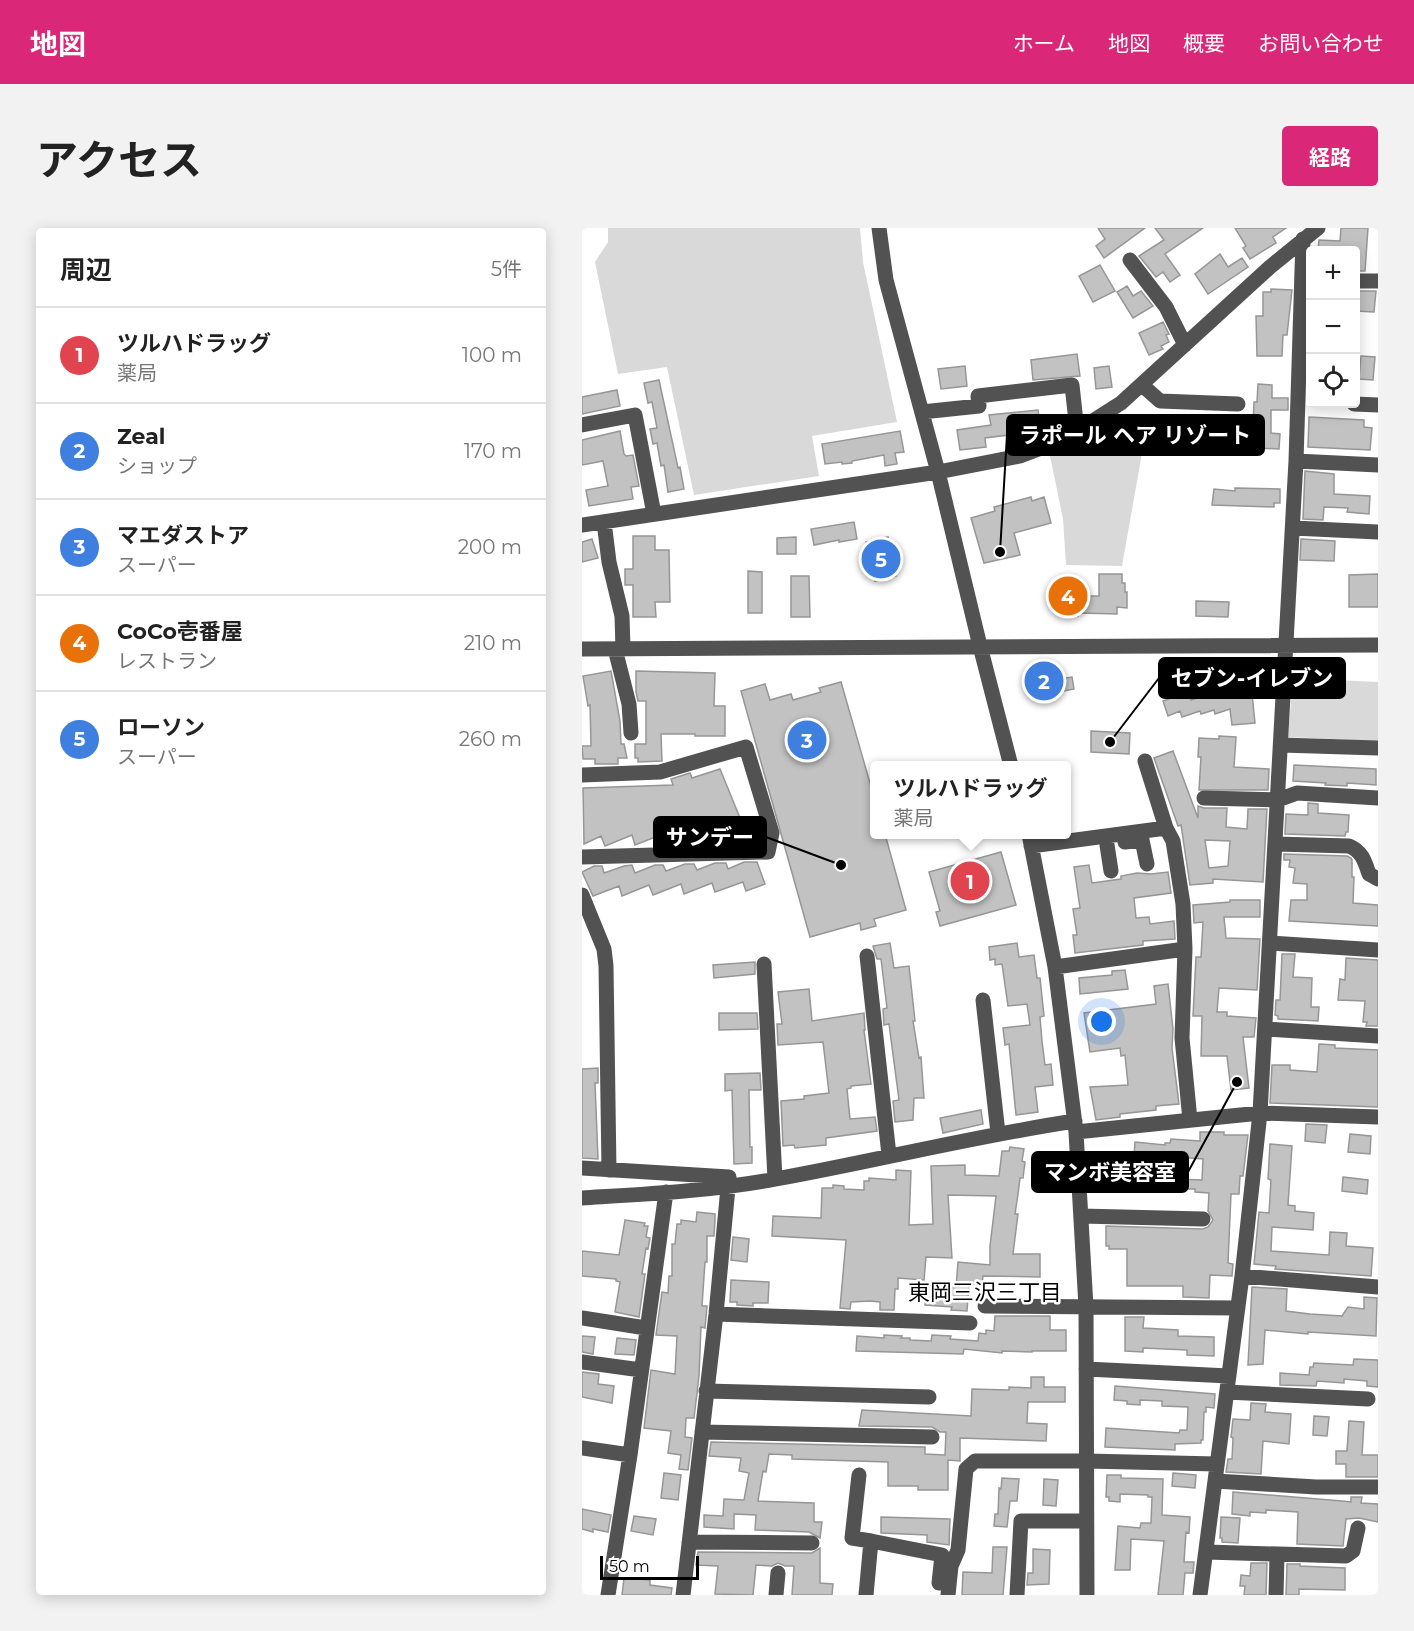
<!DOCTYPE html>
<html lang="ja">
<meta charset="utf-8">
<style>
body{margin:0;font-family:Montserrat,"Noto Sans JP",sans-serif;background:#f2f2f2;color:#222}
.controls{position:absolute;right:18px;top:18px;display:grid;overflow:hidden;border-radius:6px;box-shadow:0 3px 15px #0003}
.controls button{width:54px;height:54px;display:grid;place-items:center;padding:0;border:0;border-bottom:2px solid #e0e0e0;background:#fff;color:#222;font:30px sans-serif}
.scale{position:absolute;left:18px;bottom:15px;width:99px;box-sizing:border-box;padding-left:6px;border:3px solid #000;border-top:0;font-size:16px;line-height:21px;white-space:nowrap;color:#000;-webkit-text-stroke:4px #fff;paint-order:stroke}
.you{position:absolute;left:520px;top:794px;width:21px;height:21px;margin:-15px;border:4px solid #fff;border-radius:50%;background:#1a73e8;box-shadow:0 0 0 9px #1a73e833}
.badge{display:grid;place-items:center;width:39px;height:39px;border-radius:50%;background:#db2777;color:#fff;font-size:20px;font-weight:700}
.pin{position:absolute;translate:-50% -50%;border:3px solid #fff;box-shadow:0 2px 6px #0006}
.popup{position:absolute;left:288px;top:533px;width:201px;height:78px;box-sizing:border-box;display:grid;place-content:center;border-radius:6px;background:#fff;filter:drop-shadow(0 2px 4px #0005);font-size:20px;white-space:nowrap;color:#767676}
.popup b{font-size:22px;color:#222}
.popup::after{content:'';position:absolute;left:50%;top:100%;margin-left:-12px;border:12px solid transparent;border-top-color:#fff}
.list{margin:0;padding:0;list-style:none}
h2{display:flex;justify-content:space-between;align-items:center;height:78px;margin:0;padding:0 24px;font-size:26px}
h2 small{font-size:20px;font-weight:400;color:#767676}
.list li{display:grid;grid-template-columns:39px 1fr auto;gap:18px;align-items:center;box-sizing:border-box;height:96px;padding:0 24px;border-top:2px solid #e0e0e0}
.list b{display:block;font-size:22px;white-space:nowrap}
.list p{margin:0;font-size:20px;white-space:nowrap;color:#767676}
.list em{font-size:20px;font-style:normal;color:#767676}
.icon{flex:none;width:33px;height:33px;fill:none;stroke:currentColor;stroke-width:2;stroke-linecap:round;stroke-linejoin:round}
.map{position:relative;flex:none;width:796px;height:1367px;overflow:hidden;border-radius:6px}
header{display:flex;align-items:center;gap:36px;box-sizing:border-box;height:84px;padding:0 30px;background:#db2777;color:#fff}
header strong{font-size:28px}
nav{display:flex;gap:33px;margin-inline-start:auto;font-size:21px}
.intro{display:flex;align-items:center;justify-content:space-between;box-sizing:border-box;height:144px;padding:0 36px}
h1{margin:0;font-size:42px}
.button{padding:15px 27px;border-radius:6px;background:#db2777;color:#fff;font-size:21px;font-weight:700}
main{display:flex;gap:36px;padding:0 36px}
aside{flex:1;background:#fff;border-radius:6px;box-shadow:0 3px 15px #0003}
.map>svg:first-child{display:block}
.green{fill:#d9d9d9}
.building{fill:#c2c2c2;stroke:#969696;stroke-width:1.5;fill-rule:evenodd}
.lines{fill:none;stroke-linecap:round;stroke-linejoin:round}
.minor{stroke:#525252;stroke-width:15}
.labels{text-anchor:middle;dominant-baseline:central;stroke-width:5;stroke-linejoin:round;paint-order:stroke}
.neighbourhood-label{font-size:22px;fill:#000;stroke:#fff}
.leader{fill:none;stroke:#000;stroke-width:2}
.callout-dot{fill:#000;stroke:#fff;stroke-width:2}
.callout{fill:#000;stroke:#000;stroke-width:2}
.callout-label{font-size:22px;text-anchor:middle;font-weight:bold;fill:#fff}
</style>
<header>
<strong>地図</strong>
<nav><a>ホーム</a><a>地図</a><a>概要</a><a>お問い合わせ</a></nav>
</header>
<div class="intro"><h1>アクセス</h1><a class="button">経路</a></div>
<main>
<aside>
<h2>周辺<small>5件</small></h2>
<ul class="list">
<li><span class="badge" style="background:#e0444e">1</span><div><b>ツルハドラッグ</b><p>薬局</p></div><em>100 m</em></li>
<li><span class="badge" style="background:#3f7fe0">2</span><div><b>Zeal</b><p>ショップ</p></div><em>170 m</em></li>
<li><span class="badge" style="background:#3f7fe0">3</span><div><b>マエダストア</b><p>スーパー</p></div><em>200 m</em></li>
<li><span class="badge" style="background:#e8710a">4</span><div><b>CoCo壱番屋</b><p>レストラン</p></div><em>210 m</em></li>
<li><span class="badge" style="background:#3f7fe0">5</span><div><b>ローソン</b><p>スーパー</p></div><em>260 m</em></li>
</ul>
</aside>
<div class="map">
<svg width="796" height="1367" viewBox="0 0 796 1367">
<rect width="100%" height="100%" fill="#fff"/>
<!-- green -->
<path class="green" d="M26 0H278L281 34 315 194 230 208 237 248 112 267 85 139 36 146 13 34 26 14Z
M557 205 562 214 540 338 484 337 481 291 468 228Z
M711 450 796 454V513L706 509Z"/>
<!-- building -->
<path class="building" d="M516 0H563L522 30 514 18 523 11Z
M573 0H621L583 26 598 47 588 54 581 44 574 49 557 28 582 12Z
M653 0H704L691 9 694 15 668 31 661 20 664 18Z
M759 0H786L783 43H774V22H736L737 12 758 13Z
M638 26 646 39 660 30 666 39 626 66 613 46Z
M518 37 533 63 511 74 497 48Z
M545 58 551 68 559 63 571 78 551 90 535 64Z
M689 61 710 62 705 107H701L700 128H675L674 88H681V64H689Z
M774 63H794L792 84 774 83Z
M581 94 587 106 584 107 587 114 579 118 581 121 567 127 557 105Z
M495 126 498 148 451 152 449 132Z
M779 128 793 129 791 152 777 151Z
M383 138 385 158 359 161 356 141Z
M527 138 530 159 514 161 512 140Z
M77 152 96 240 98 239 102 261 86 264 82 237 79 238 75 215 71 216 68 201 75 200 70 174 66 175 62 155Z
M676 156 690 157V170H706V182H689V205L698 206 697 221 573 215 574 193 671 196 672 174H675Z
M35 162 38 178 0 186V169Z
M456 182 459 203 403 210 404 219 378 222 375 202 409 197 407 187Z
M727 189 782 192V199L790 200 788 222 726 219Z
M38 203 42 226 44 228 51 227 57 258 49 259 51 271 7 278 4 262 26 258 21 233 0 237V212Z
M318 203 322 224 313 225 315 236 303 238 302 227 270 233V235L260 236V234L243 236 240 216Z
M723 243 752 246V266L788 268 787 286 765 284 766 280 742 279 741 292 721 291Z
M653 260 698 261V275H692V279L630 277 632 261 653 263Z
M449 269 450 273 462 269 469 295 432 305 438 327 402 335 389 290 413 283 412 279Z
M272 294 275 311 257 314V312L232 317 229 301Z
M51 308H73V322H87L88 374H73L74 389H51V357H43V341H51Z
M214 309V326H195V310Z
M306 309 314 348 293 353 284 314Z
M10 311 16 330 0 334V314Z
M719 311 753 313 752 333 718 332Z
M166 343 180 344V385H166Z
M517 346H540V355H543V364H545V380L535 379V386L497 385 496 388 478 387V379H475L476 364H478L479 357H491V361H497V368H517Z
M796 346V379H767V347Z
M209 348H227L228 389H209Z
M614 373 647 374 646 389 614 388Z
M663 435 667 466H670L673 495 650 497 648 481 633 486 632 482 619 486 618 483 600 489 598 483 586 488 581 473 606 464 609 472 644 461 643 449H648L647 437Z
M473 441 484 450 490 449 492 461 467 466 465 459 450 462 447 449H452L451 445Z
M29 443 38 493 39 516H42L45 530H36V536H13V531H1L0 518H9L8 477 6 478 1 448Z
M54 443 133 445 132 478H143V508H113V506H79L80 533 56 534V530H53V516H64V473H56L54 464Z
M259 454 292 569V606H303L324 682 292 691 294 698 279 702 278 695 228 709 159 463 183 456 188 472 209 466 211 472 239 464 237 460Z
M509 503 548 505 547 526 509 524Z
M637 508 654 509 652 539 687 541 686 562H617L619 529H616L617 510 637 511Z
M591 523 616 590V578L622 580H645L644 599 665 601 666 581H685L681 654 631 651V655L608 657 599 597 596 598 572 530ZM623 612 648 613 646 638 627 640Z
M712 537 794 541V557L765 555V558L743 557 744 555 711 553Z
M138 541 165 607 146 614 143 605 115 615 112 606 85 616 81 606 53 617 50 607 23 618 19 608 2 616 1 560 91 557 89 551 108 545 110 550Z
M726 575 736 576V585L767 587 766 604H764L763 608 703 606 704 586 726 587Z
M419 624 434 677 358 698 354 684 358 683 347 644Z
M702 626 765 628 769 630 770 632V649H772L771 675 796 677V698L707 693 709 672H725V656L711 655 713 640 707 639 708 632H702Z
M162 634H175L183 656 164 663 161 654 133 664 130 655 102 666 99 656 71 667 67 657 40 668 37 658 11 668 0 644 12 638H20L22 645 42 638 50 637 53 645 73 637H81L84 643 103 636H112L115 642 133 635H144L146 641Z
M507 637 510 655 539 651V648L555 645 569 646 586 644 589 665 552 670 554 690 567 689 568 696 592 693 593 711 561 713V717L493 725 491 707H495L491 681 498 680 492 639Z
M648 672H678V689H642L644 710 678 711 675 762 637 760 635 784H645V788L674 790 672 809H661L667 860 649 862 645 828H619L620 788H611L614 729H619L621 694 612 695 611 677 648 674Z
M308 715 312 740 327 738 333 793H331L337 830 339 829 342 870H332L331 892 313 894 311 873 317 872 307 796 302 797 301 781 305 780 299 731H295L291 718Z
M435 715 437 729 452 727 455 750H458L462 788 458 789 460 813 463 837 469 836 471 857 453 859 456 884 434 887 427 816 423 817 421 800 448 797 445 776 426 778 420 736 413 737V731L408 732 407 719Z
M700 726H713L711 749 730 750 729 779H737L736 793 696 791V788L693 787 694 772H698Z
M764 730 796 732V798H784L785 794H781L783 773 756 772 758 751 763 752Z
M173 734V746L132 750 131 737Z
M543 742 546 761 498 766 497 750 530 747V743Z
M586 756 591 801 590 820 597 876 574 878V882L538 886V889L514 892 508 859 546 857 543 827 539 828 538 820 508 824 502 785 574 776 572 758Z
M227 761 230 793 282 785 283 802H282L289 856 269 858V860L265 861 268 891 293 889 295 903 244 910V917L213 920 212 917 201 918 199 873 222 871V868L247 865 241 814 196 817 195 796H200L196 764Z
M137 785H175L176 801 137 802Z
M737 816 753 817V820L796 822V879L688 875 690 837H708V842L735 844Z
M16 840V855H13L16 931 0 930V841Z
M178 845 179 862H167L168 919H170V935L152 936 150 862 143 863V846Z
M399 882 401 896 361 905 358 890Z
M724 896 745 897 743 915 723 913Z
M618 904H642V907H666L661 948H658L657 966H649L646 1035 651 1036 650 1048 628 1047 627 1070 601 1069V1058H545V1021H527V1018H524V998L621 1001 626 999 631 992 626 983 627 965 613 964V961H580V930L552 928 553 914 583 917V915H588L589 911 618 913ZM596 929 621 931 620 952 595 951Z
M768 906 789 908 788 926 766 924Z
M688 916 710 918 706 977 713 978V983L732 985 731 1002 690 999 689 1023 747 1027 748 1004 765 1005 764 1018 791 1020 789 1048 693 1041 694 1038 672 1036 677 984 687 985 689 952 686 951Z
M428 919 442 921 440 933 443 934 441 950H438L436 966 433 986H436L431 1026H458V1049L401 1048 400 1057 387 1056 385 1083 369 1082 370 1079 343 1077 344 1057 374 1059 376 1034 408 1037V1018L414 968 366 967 370 1030 344 1029 342 1052 316 1050V1061H313L312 1082H298V1074L288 1073 269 1074 268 1081 258 1080 264 1012 190 1008 191 988 239 990 240 960H251V957L262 958V961L282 962V953H287V950L314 952V942L329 943 327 997 351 996 349 938 383 937V947L417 948 420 923H427Z
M761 949 786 952 785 966 760 963Z
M115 984 133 986V992L132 1008H125V1034H123L120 1078H125L123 1100 119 1099 117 1148 112 1190H104L103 1209 110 1210 106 1242 97 1241 99 1227 86 1225 89 1203 62 1200 69 1142 93 1146 95 1108 74 1107 80 1064 86 1065 87 1048H90V1016H93L95 996H99V992L114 994Z
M43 992 63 995 62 998H66L64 1009 68 1010 66 1021 64 1020 60 1046H63L57 1089 33 1084 38 1054 34 1053V1051L0 1048V1023L37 1027Z
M151 1009 167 1011 165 1034 149 1032Z
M149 1052 187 1054 186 1075H171V1078L155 1077V1074H148Z
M670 1059 705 1061 704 1083 728 1086 760 1088 766 1079 782 1081V1069L795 1070 794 1108 726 1104V1106L683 1102 681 1136 666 1137Z
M413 1088H468V1102H484V1123H450V1124L420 1123V1125L382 1121 381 1126 274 1123 275 1108 302 1110V1107L320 1108 319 1110H328V1112L349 1113 350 1107 369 1108 368 1111 396 1113 397 1105 404 1106V1102L412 1103Z
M543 1089H562L561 1100 596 1102V1108L632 1109V1128L605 1127V1122L561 1120V1124L543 1123Z
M0 1108 13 1109 11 1126 0 1124Z
M35 1110 54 1112 52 1127 33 1126Z
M772 1131 796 1132V1159L785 1158V1153L762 1151V1155L735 1153 734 1158 698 1157V1145L727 1147 728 1139H731L732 1135 771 1137Z
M0 1144 17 1146 16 1156 32 1158 30 1175 0 1169Z
M449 1149H462V1159H483V1174H446L445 1195 465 1196 464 1213 378 1210V1233L366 1232V1262H336V1258H306V1234L210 1231V1227L187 1226 184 1244 181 1243 176 1273 232 1275V1294H240L238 1310 227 1304 173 1302 174 1287 152 1286V1301L122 1299V1287L141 1288 142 1271 162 1272 167 1245 157 1243 159 1230 127 1228 129 1214 343 1219V1226L363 1227 364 1204H358L350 1199 277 1198 280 1182 389 1188 390 1161 427 1162V1159L449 1160Z
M533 1158 633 1166 632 1180 624 1179V1184H622L621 1212H619V1215L593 1216V1222L523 1219 524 1200 597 1205 598 1202H605L606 1179 580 1178V1173L558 1172V1177L545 1176V1173L532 1172Z
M669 1175 684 1176 683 1184 709 1186 707 1216 681 1213 679 1246 644 1244 646 1231H650L651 1210 649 1209 651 1191 668 1192Z
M732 1188 747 1189 745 1208 731 1207Z
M767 1193 782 1194 780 1227H796V1249H764V1236H754V1223H765Z
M82 1245 99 1247 96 1272 79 1270Z
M591 1245 614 1247 613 1260 590 1258Z
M525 1247H539V1250L581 1251 580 1287 608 1289 607 1305 604 1304 602 1334H612L611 1345H603L601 1367H576L582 1313 549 1311 548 1342H533L536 1298 558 1300 559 1295H569L570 1269H566V1267L538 1266V1274L527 1273V1269H524Z
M420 1250 437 1251 435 1273H428L425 1299 412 1298 413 1286H416L417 1260 419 1261Z
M462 1251 476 1252 474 1278 461 1277Z
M651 1264 760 1273 769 1274V1269H780L779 1275 796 1276V1294L777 1290 764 1291 761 1318 715 1316 716 1284 684 1282V1285L668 1284V1288L650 1286Z
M0 1281 29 1287 26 1304 11 1301V1304L0 1301Z
M52 1288 74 1291 71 1307 49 1303Z
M299 1289 368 1291 367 1317 345 1314V1307L299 1305Z
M639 1289 658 1290 656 1315 640 1314V1310H638Z
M411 1319H425L421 1367H380L381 1344 410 1345Z
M238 1320V1355L251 1356 250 1367H210L212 1338H203L196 1335 190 1338 174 1337 171 1367 133 1366 136 1338 114 1337 116 1324 230 1325Z
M451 1321 468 1322 467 1356 445 1357 446 1345H451Z
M669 1335H685L684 1367H662L663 1358H658L659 1347 668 1348Z
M705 1336H718V1338L763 1340V1362L717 1361V1367H704Z
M42 1350 68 1352V1357L90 1360 89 1367H40Z"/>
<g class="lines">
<!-- minor -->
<path class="minor" d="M297 0 304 52 356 244 398 418 429 538
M548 32 584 79 603 117
M774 53H796
M560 157 578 173 656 176
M772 176 796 177
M340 184 397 178 396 168 490 157 495 203
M0 197 53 187 72 286
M714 233 796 237
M22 294 27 334 40 388 41 421
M0 297 356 244 438 228 467 217 495 203 539 175 688 39 736 0
M711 300 796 304
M0 421 796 417
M33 421 47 476 49 505
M699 517 796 520
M0 547 78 544 164 519 190 605 186 624 0 629
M622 570 696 572 715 565 796 570
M584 600 591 613 601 676 603 721 600 810 608 892
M447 606 473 739 494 904 504 1079 505 1367
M543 614 560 612 565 636
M694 616 767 618C780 623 783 634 787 646L796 651
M525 617 529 643
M449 618 584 600 563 533
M0 667 22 721 24 738 27 942
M688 715 796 722
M285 728 307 927
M182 736 193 951
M473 739 603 721
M401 772 416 905
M683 801 796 808
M494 904 678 885 796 889
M0 940 147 949 134 1086 101 1367
M0 970C65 966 130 963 194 951 294 933 392 908 493 893
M499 988 621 991
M660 1048 796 1059
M403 1078 656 1080
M134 1086 388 1095
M0 1090 64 1100
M0 1134 59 1142
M504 1141 647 1148
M124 1163 347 1169
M645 1164 786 1171
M120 1204 350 1209
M0 1220 48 1227
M277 1247 270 1310 289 1313 284 1367
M633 1253 734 1259H796
M289 1313 360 1327 357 1355
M107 1314 230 1315
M624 1324 764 1328 771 1323 776 1300
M26 1367 48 1227 84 964
M194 1367 196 1345
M366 1367 369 1338 376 1322 384 1241 393 1233H504L635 1236
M435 1367 439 1293H504
M618 1367 660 1048 678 885 714 233 721 11
M694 1367 695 1327"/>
</g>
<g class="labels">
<!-- neighbourhood labels -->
<g class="neighbourhood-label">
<text x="403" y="1064">東岡三沢三丁目</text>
</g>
</g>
<!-- callouts -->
<path class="leader" d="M418 324L425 207M528 514L577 450M259 637L184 609M655 854L606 944"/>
<g class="callout-dot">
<circle cx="418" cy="324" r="6"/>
<circle cx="528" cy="514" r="6"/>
<circle cx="259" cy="637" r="6"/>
<circle cx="655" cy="854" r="6"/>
</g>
<g class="callout">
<rect x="425" y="187" width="257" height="40" rx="6"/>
<rect x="577" y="430" width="186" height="40" rx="6"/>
<rect x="72" y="589" width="112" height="40" rx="6"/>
<rect x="450" y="924" width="156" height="40" rx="6"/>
</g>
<g class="callout-label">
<text x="553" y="215">ラポール ヘア リゾート</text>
<text x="670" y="458">セブン-イレブン</text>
<text x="128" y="617">サンデー</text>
<text x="528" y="952">マンボ美容室</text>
</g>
</svg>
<div class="controls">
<button>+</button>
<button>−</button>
<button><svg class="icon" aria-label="locate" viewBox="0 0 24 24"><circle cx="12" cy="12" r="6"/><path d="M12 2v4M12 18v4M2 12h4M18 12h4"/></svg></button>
</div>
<div class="scale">50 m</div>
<div class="you"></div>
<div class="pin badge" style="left:388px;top:653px;background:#e0444e">1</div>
<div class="popup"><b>ツルハドラッグ</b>薬局</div>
<div class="pin badge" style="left:462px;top:453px;background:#3f7fe0">2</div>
<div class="pin badge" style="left:225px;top:512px;background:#3f7fe0">3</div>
<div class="pin badge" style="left:486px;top:368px;background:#e8710a">4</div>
<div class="pin badge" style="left:299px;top:331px;background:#3f7fe0">5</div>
</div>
</main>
